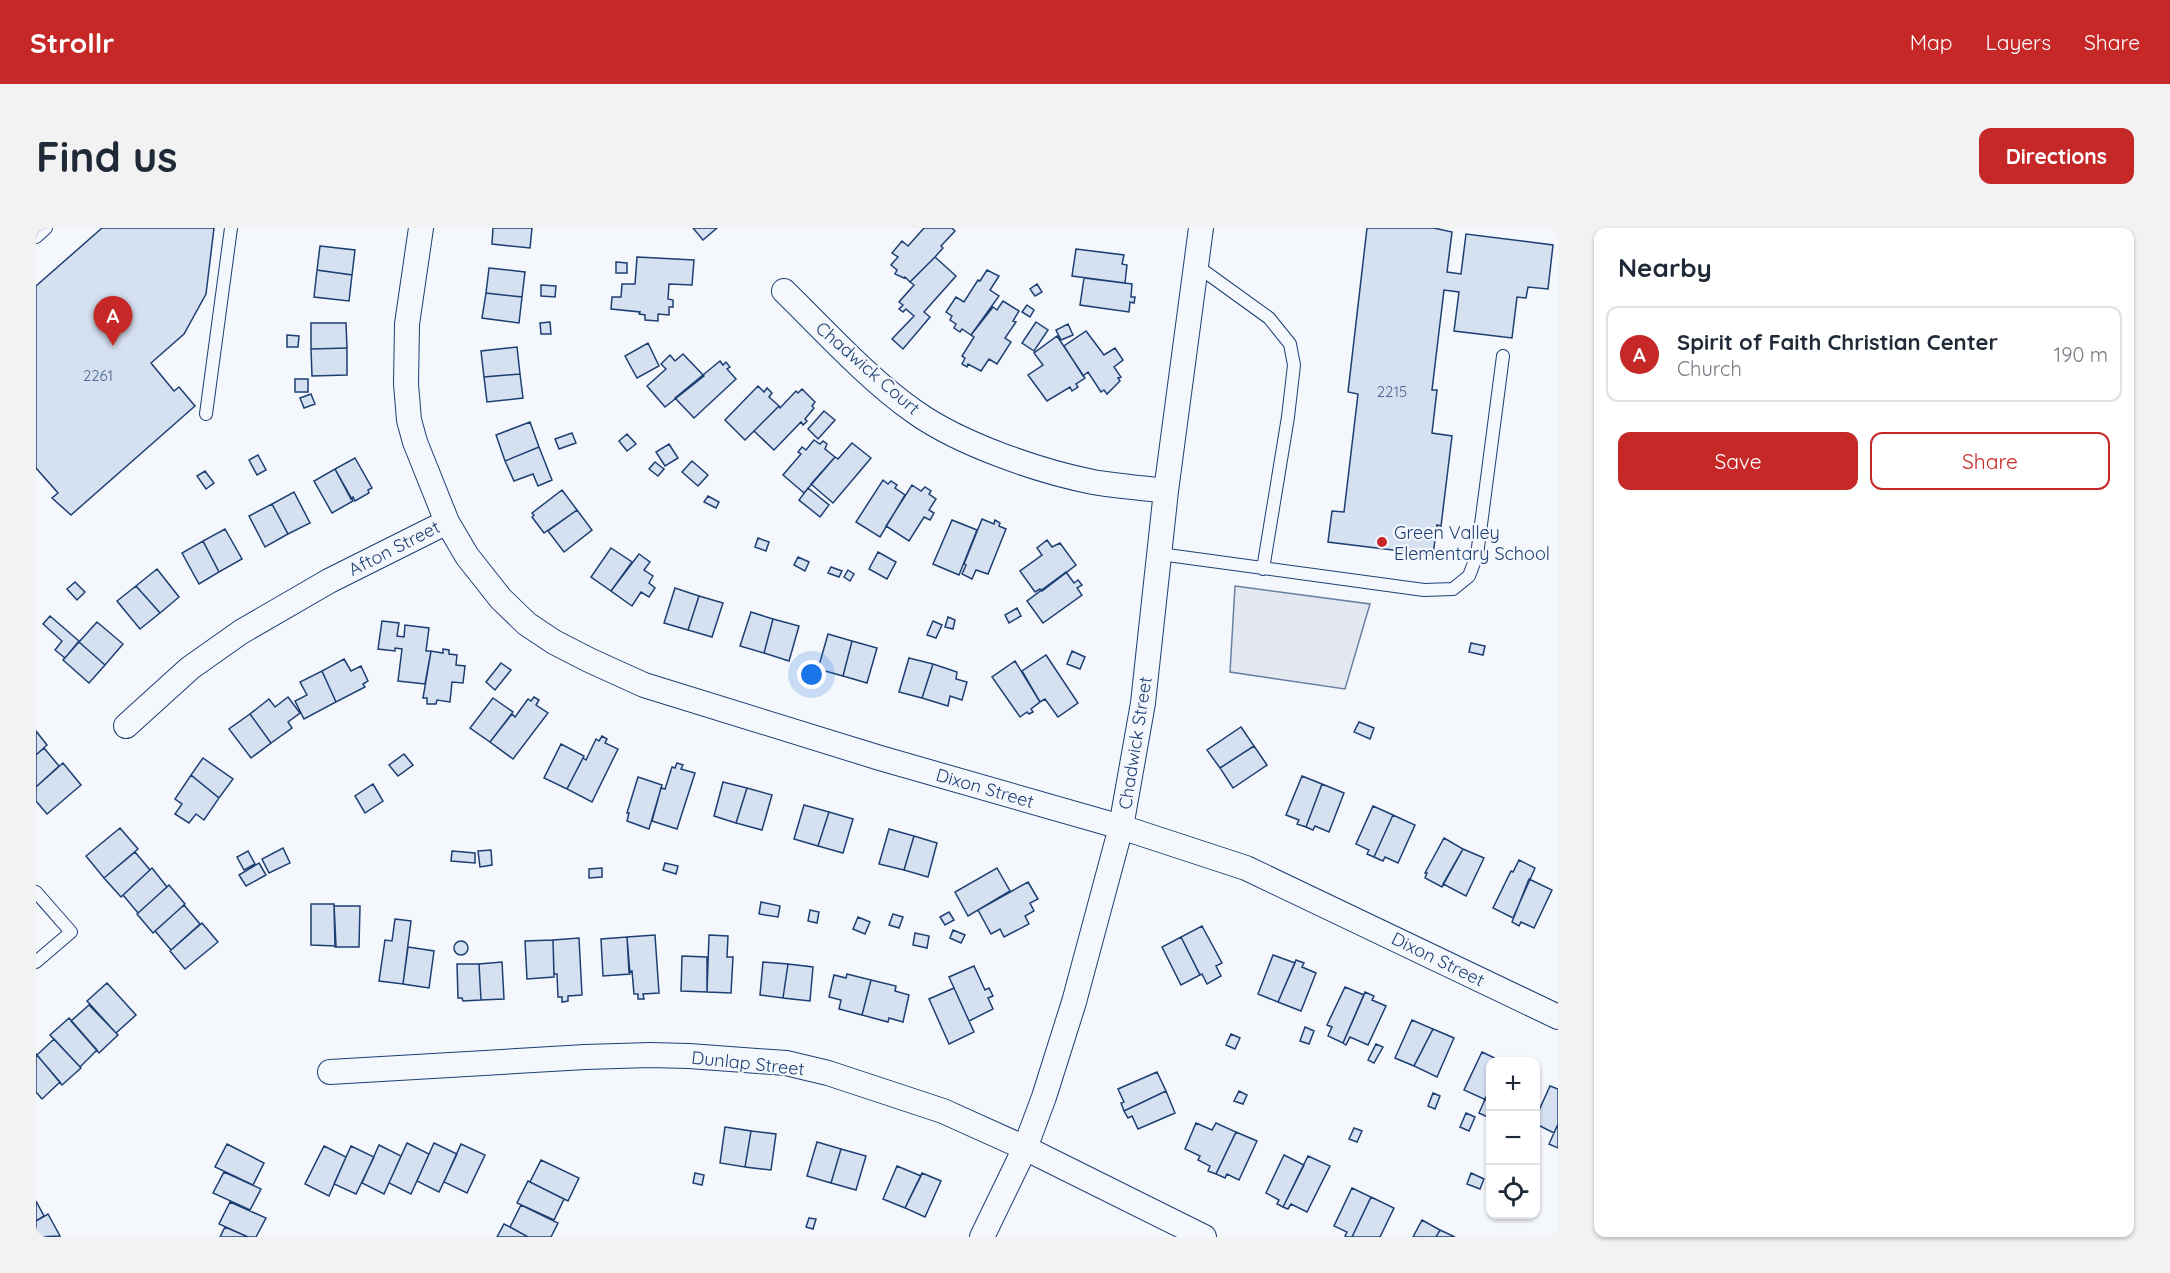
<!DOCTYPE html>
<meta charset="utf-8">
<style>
body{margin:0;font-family:Quicksand,sans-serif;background:#f2f2f3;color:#1f2937}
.controls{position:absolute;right:18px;bottom:18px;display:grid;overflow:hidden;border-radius:12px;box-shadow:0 2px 4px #0004}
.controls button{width:54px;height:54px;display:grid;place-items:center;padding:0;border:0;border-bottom:2px solid #e0e1e3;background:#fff;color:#1f2937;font:30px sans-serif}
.you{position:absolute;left:776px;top:447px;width:21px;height:21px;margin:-15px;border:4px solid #fff;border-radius:50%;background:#1a73e8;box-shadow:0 0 0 9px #1a73e833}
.badge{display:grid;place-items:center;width:39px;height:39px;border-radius:50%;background:#c62828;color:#fff;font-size:20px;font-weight:700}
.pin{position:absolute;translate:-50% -50px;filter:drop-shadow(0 2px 3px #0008)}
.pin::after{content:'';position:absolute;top:32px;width:21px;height:18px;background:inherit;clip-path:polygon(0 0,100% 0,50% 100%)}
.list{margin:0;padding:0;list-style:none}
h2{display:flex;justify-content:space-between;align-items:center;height:78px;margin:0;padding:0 24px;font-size:26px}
h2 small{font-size:20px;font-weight:400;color:#747a83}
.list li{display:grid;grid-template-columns:39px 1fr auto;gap:18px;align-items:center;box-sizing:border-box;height:96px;margin:0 12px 12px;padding:0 12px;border:2px solid #e0e1e3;border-radius:12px}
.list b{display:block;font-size:22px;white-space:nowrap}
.list p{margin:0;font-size:20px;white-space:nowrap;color:#747a83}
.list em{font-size:20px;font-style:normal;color:#747a83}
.actions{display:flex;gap:12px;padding:18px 24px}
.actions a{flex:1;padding:14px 0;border:2px solid #c62828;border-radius:12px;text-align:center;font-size:21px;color:#c62828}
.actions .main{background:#c62828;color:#fff}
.icon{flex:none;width:33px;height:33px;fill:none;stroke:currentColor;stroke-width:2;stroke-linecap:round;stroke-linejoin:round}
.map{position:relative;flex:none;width:1522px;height:1009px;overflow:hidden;border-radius:12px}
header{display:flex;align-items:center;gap:36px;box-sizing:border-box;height:84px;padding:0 30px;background:#c62828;color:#fff}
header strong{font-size:28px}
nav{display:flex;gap:33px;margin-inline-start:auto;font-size:21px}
.intro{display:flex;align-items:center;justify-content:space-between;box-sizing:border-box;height:144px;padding:0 36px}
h1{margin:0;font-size:42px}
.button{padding:15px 27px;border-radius:12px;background:#c62828;color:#fff;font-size:21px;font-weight:700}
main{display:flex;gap:36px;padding:0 36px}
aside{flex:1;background:#fff;border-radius:12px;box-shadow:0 2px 4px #0004}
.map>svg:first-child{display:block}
.parking{fill:#e3e8f0;stroke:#687fa3;stroke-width:1.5}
.building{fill:#d5e0f0;stroke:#1d3f73;stroke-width:1.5}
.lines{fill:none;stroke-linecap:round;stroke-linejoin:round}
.lane-casing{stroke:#1d3f73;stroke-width:14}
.street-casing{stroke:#1d3f73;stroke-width:26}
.lane{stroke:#f4f7fb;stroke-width:12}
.street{stroke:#f4f7fb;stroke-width:24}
.poi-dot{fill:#c62828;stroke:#f4f7fb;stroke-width:2}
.labels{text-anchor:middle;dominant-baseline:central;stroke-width:4.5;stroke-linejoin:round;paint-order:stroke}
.number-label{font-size:15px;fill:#4b6792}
.street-label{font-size:18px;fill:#1d3f73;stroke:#f4f7fb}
.poi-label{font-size:18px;fill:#1d3f73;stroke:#f4f7fb;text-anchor:start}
</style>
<header>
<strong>Strollr</strong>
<nav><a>Map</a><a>Layers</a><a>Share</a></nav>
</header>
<div class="intro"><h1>Find us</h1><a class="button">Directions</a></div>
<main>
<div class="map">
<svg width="1522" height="1009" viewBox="0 0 1522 1009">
<rect width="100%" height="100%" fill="#f4f7fb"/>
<!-- parking -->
<path class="parking" d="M1199 358 1334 376 1309 461 1194 444Z"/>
<!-- building -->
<path class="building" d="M66 0H178L170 66 148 106 115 135 138 163 143 159 159 178 35 287 16 270 22 265 0 240V58Z
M457 0H496L494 20 456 16Z
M657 0H681L667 12Z
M888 0H916L919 3 905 18 907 20 899 29 874 54 869 49 868 50 859 46 861 42 855 37 862 29 856 25 866 13 872 18Z
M1331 0H1398L1416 4 1411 44 1425 46 1430 6 1517 17 1512 61 1492 59 1490 70 1481 69 1476 110 1418 103 1423 64 1408 62 1396 162H1401L1396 205 1416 208 1405 298 1401 297 1397 327 1292 314 1296 283 1308 284 1322 166 1312 164Z
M284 18 319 22 316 47 281 42Z
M1040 21 1088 27 1086 36 1091 37 1089 55 1036 48Z
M601 29 658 32 656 57 633 56 632 71 637 72V79H633V87L622 86V93L609 92V87L603 86 604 84 575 81 576 69H585L586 56H599Z
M899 29 920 48 888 84 894 89 867 121 856 111 878 88 870 81 867 84 863 81 867 77 863 74 878 57 874 54Z
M580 34 591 35V45H580Z
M453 40 489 44 486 69 450 65Z
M281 42 316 47 313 73 278 69Z
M951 42 963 48 954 62 963 68 935 107 926 101 924 104 918 100 920 96 914 92 916 88 910 84 920 69 928 74 942 52 944 53Z
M1048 50 1096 56 1095 69H1099L1098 75 1094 74 1093 84 1044 77Z
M1001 56 1006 64 999 68 994 61Z
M505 57 520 58 519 69 505 68Z
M450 65 486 69 483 95 446 90Z
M967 73 983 83 977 93 980 94 969 110 975 114 961 136 953 131 945 143 932 136 931 139 926 136 929 130 926 128 938 109 935 107 957 79 961 82Z
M991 77 998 82 994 89 986 84Z
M514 94 515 106H505L504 95Z
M1000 94 1012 102 998 123 986 115Z
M275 95H310L311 120 275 121Z
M1032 96 1037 107 1025 112 1020 102Z
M1050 103 1068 127 1079 120 1087 132 1078 139 1085 149 1082 150 1084 153 1071 166 1068 162 1065 164 1052 144 1047 148 1028 118Z
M251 107 263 108 262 119H251Z
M1021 108 1049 150 1040 156 1042 159 1036 163 1034 159 1011 173 992 147 1007 137 998 125Z
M612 115 623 138 601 150 589 128Z
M481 119 484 146 448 149 445 123Z
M311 120V147L276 148 275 121Z
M647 126 668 148 629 179 611 158 630 141 625 136 634 127 639 133Z
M684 133 687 137 690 134 694 139 691 141 700 151 658 190 639 170Z
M484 146 487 170 451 174 448 149Z
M259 151H272V164H259Z
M722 158 728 164 731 160 736 165 733 169 743 178 709 212 689 192Z
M766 161 779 174 776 178 778 180 769 191 771 193 767 197 765 194 738 222 718 203 743 178 744 180 760 163 762 165Z
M275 166 279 176 268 180 264 170Z
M788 183 799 192 782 211 772 201Z
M494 194 503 219 469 233 460 207Z
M536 205 540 215 523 221 519 211Z
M591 206 600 216 591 223 583 213Z
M778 212 784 216 787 213 791 216 789 221 799 229 768 265 747 247 765 226 762 224 766 219 770 222Z
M816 215 835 230 797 275 775 256 799 229 802 231Z
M633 216 642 230 629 238 620 224Z
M503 219 516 252 502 258 497 246 478 253 469 233Z
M222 227 230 242 221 247 213 232Z
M319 230 336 260 332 262 333 265 319 273 317 269 315 271 299 241Z
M656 233 672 247 662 258 646 244Z
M619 234 628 241 622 248 613 241Z
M299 241 317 273 296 285 278 253Z
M169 243 178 255 170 261 161 248Z
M847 252 852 256 855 253 861 257 859 260 869 267 844 309 820 294Z
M876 257 885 263 889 259 895 263 893 266 900 271 893 282 898 285 894 292 888 289 873 313 850 298Z
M772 260 793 277 784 289 763 272Z
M526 262 541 282 508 305 496 289 498 287 496 285Z
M258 264 274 295 252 306 236 276Z
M672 268 683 274 680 280 668 274Z
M236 276 252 306 229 319 213 288Z
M541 282 556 302 528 324 512 303Z
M946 291 958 296 959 292 964 295 963 298 970 301 952 346 940 342 936 351 926 346 930 337 928 336Z
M916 292 941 302 923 347 897 336Z
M189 301 206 331 183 344 167 313Z
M722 310 733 314 730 323 719 319Z
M1011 312 1016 319 1024 315 1040 337 1006 363 1004 361 999 364 984 343 1006 327 1001 320Z
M167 313 183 344 163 356 146 325Z
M575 320 596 334 575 363 555 349Z
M842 324 860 334 851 351 833 341Z
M603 326 614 334 608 342 617 348 613 355 619 360 613 369 605 364 596 378 575 363Z
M762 329 773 334 769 343 758 337Z
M795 339 806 343 803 349 792 345Z
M121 341 143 369 124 385 100 358Z
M812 342 818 346 814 353 808 349Z
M1030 344 1038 355 1042 352 1046 357 1041 360 1046 367 1007 395 991 373Z
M39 354 49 364 41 372 31 361Z
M100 358 124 385 104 401 81 373Z
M639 360 663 368 652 402 628 395Z
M663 368 687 375 676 409 652 402Z
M981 380 985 388 973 395 969 387Z
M715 384 737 391 728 425 704 418Z
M14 388 43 413 29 430 19 422 26 413 7 396Z
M912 389 919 392 917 401 909 399Z
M737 391 763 398 753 433 728 425Z
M346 393 363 395 361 408 368 409 369 397 393 400 390 423H395L389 456 362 453 366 421 359 420V423L342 421Z
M897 393 906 397 900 410 891 407Z
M61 394 87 416 69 437 43 414Z
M792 406 816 413 807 448 782 441Z
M816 413 841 420 831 455 807 448Z
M43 414 69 437 53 455 27 432Z
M1435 415 1449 418 1447 427 1433 424Z
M407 421 413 422V426L421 427 420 437 429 438 427 455 416 454 414 474 401 472 400 476H391V470H387L395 423 407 425Z
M1036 423 1049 429 1044 441 1031 436Z
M1010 427 1042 475 1022 489 1009 471 1004 474 986 443Z
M873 430 897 436 886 470 863 464Z
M308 431 315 443 325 438 332 453 327 456 329 459 300 474 286 443Z
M979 433 1004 474 995 481 997 484 993 486 991 484 984 489 956 449Z
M465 435 475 442 459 462 450 454Z
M897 436 921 444 920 451 931 454 926 472 914 468 912 478 886 470Z
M286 443 300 474 268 491 259 473 271 467 264 454Z
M252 469 264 485 252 494 256 500 235 515 214 486 233 471 239 479Z
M498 469 503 472 500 477 512 485 477 531 454 514 476 486 479 489 492 471 495 473Z
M457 470 477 484 454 514 434 500Z
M214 486 235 515 215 530 193 501Z
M1323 494 1338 500 1334 511 1318 504Z
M1205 499 1218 518 1184 540 1171 522Z
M0 503 11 517 0 527Z
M566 508 571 511 569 515 582 521 556 574 531 561 547 530 550 532 560 511 563 513Z
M525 516 548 528 531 561 508 550Z
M1218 518 1231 537 1197 560 1184 540Z
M8 520 23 538 0 559V527Z
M368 526 377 537 362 548 353 537Z
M167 530 197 551 183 570 155 547Z
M27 535 45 557 11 586 0 573V559Z
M641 535 647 537 645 541 659 545 641 601 616 593 625 560 629 561 636 539 639 540Z
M155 547 183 570 168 592 160 586 153 595 139 586 146 576 139 571Z
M1266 548 1286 556 1270 599 1261 596 1263 592 1250 587Z
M602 549 626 557 613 601 591 593 593 585H591Z
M687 554 711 560 700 595 678 588Z
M337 556 347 573 329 585 319 568Z
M1286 556 1308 565 1293 604 1279 598 1277 602 1270 599Z
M711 560 736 567 726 602 700 595Z
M768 577 793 584 782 618 758 611Z
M1337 578 1357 587 1338 629 1331 626 1333 622 1320 616Z
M793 584 817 591 807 625 782 618Z
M1357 587 1379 597 1362 635 1349 629 1347 633 1338 629Z
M84 600 102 621 68 650 50 628Z
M853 601 878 608 868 642 843 636Z
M878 608 901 615 892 649 868 642Z
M1408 610 1427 621 1406 659 1389 650 1391 645H1389Z
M247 620 254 635 233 645 226 631Z
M1427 621 1448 630 1430 668 1407 656Z
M455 622 456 637 444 639 442 623Z
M212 623 219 636 208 642 201 629Z
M416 623 439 625V635L415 633Z
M99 624 114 642 85 669 68 650Z
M1483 632 1499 640 1477 690 1457 680 1475 643 1477 644Z
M223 635 230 647 210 658 203 647Z
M629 635 642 638 640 646 627 642Z
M116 640 131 659 102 685 87 667Z
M566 640V649L553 650V641Z
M961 640 974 663 932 688 919 664Z
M1493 651 1516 662 1498 700 1485 694 1483 698 1476 694Z
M992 654 1002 671 994 675 998 683 989 688 993 696 968 709 964 701 955 706 942 682Z
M133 657 149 676 117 705 101 686Z
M725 674 744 678 742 689 723 686Z
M275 676H298L300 718 275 717Z
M148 677 164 696 135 722 119 703Z
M298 678H324L323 719H299Z
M774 682 783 684 781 695 772 693Z
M913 684 918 692 909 697 904 689Z
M857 686 867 689 863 700 853 697Z
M822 689 834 694 829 706 817 701Z
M359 691 375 693 367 756 343 753 349 712 356 713Z
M166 695 182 714 149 741 134 723Z
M1166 698 1186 735 1180 738 1185 748 1171 756 1166 746 1164 747 1145 709Z
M917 702 929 707 925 715 914 710Z
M879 705 893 708 891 720 877 717Z
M619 707 623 765 607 766 608 771H602V766H598L596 743 593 744 591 709Z
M673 707 692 708 691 729H697L695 765 671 764Z
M591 709 594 746 567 748 565 711Z
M1145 709 1164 747 1145 757 1126 719Z
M543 710 546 767 532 768V773L526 774V769H522L521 746H518L517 712Z
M517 712 518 749 491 751 489 713Z
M418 720a7 7 0 1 1 14 0a7 7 0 1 1-14 0Z
M372 719 398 723 393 760 367 756Z
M1237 727 1259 735 1242 774 1222 766Z
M646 728 671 729V764L645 763Z
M1260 732 1268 735 1266 739 1280 745 1265 783 1242 774Z
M466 734 468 771 445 772 443 736Z
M727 734 752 736 747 770 724 767Z
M421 736H443L445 772 427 773 426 770H422Z
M752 736 777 739 774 773 747 770Z
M938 738 949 762 953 760 957 768 952 770 957 781 933 793 913 749Z
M811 746 835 752 826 787 803 781 805 772 793 769 798 747 810 750Z
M835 752 860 758 859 763 873 767 867 794 853 790 852 794 826 787Z
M71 755 100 787 80 805 51 773Z
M1309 759 1328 767 1307 815 1292 808 1296 799 1291 797Z
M918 760 938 804 913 816 893 771Z
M1329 764 1338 768 1336 772 1350 778 1332 817 1314 809 1310 817 1307 815Z
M53 777 82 807 63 825 35 793Z
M33 790 61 822 44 839 14 807Z
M1376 792 1397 801 1378 838 1359 830Z
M1269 799 1278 803 1273 816 1264 813Z
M1397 801 1418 810 1401 849 1378 838Z
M1195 806 1204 810 1199 821 1190 817Z
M18 811 45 840 26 857 1 827Z
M1340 816 1347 819 1338 835 1332 832Z
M1446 824 1465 833 1454 834V860L1450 872 1428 862Z
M0 826 24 854 6 871 0 864Z
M1121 844 1130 863 1088 883 1085 875 1088 874 1082 861Z
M1514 858 1522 861V896L1518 905 1500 896V889Z
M1454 860V890L1443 885Z
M1130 863 1139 885 1102 901 1096 888 1092 890 1088 883Z
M1203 863 1211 867 1207 876 1198 873Z
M1397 865 1404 868 1399 881 1392 878Z
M1430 885 1439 889 1433 903 1424 899Z
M1160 895 1176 902 1180 895 1200 904 1180 946 1172 943 1174 938 1162 932 1164 928 1149 921Z
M1522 896V920L1513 916Z
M689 899 715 903 709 939 684 935Z
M1318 900 1326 903 1321 914 1313 911Z
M715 903 740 906 735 942 709 939Z
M1200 904 1221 913 1203 952 1191 946 1189 950 1180 946Z
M781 914 805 921 795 955 771 948Z
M371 915 393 926 375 966 353 955Z
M398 915 421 926 403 964 381 953Z
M191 916 228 935 217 957 179 939Z
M425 916 449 927 431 965 408 954Z
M343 917 365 928 348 966 326 955Z
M288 918 310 929 293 968 269 956Z
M315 918 338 929 320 966 298 956Z
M805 921 830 928 820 962 795 955Z
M1248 927 1268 937 1247 979 1241 976 1243 972 1230 965Z
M1272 928 1294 938 1271 984 1255 976 1252 981 1247 979Z
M505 932 543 950 532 973 494 954Z
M861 938 885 948 869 980 847 971Z
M188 944 225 961 214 982 177 965Z
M659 945 668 947 666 957 657 955Z
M886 945 905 953 889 989 869 980Z
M1435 945 1448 951 1444 961 1431 956Z
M492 953 528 971 518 992 481 975Z
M1316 960 1335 969 1316 1009H1311L1309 1008 1311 1004 1298 998Z
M1335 969 1358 980 1344 1009H1316Z
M0 973 8 988 0 993Z
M194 974 230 990 220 1009H212L183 996Z
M485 977 522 995 515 1009H492L474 999Z
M12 986 24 1008 0 1009V993Z
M773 990 780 991 777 1001 770 999Z
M1386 992 1404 1002 1400 1009H1377Z
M468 996 474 999 492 1009H461Z
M189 999 212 1009H184Z
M1404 1002 1419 1009H1400Z"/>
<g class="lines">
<defs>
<path id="lane" d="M0 9 10 0
M1161 38 1233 90 1254 116 1258 137 1252 189 1227 341
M170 186 195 0
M1124 326 1388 362 1417 361 1433 348 1441 327 1467 128
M0 664 35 704 0 734"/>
<path id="street" d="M385 0 371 96 370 156 373 192 379 214 411 294 431 328 465 371 491 396 518 414 553 432 608 457 844 530 1085 599 1210 640 1522 789
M748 63C788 102 833 152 879 184 924 216 1002 243 1057 254 1081 258 1106 260 1130 263
M90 498 154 440 205 404 293 353 411 294
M294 844 549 829 614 827 653 828 750 835 792 845 907 883 989 920 1168 1009
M946 1009 989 920 1008 869 1038 774 1085 599 1107 475 1130 263 1165 0"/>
</defs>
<!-- lane casing -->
<use href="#lane" class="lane-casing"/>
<!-- street casing -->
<use href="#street" class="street-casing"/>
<!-- lane -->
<use href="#lane" class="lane"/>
<!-- street -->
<use href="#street" class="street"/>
</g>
<!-- markers -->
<circle class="poi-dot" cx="1346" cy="314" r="6"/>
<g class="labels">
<!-- number labels -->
<g class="number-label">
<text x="62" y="147">2261</text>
<text x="1356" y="163">2215</text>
</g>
<!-- street labels -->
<g class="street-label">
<text transform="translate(832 140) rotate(41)">Chadwick Court</text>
<text transform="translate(358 320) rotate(-27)">Afton Street</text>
<text transform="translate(1099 515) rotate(-81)">Chadwick Street</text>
<text transform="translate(949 560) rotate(16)">Dixon Street</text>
<text transform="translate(1402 731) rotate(26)">Dixon Street</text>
<text transform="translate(712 835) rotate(6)">Dunlap Street</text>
</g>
<!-- poi labels -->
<g class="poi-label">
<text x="1358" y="304">Green Valley<tspan x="1358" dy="21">Elementary School</tspan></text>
</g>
</g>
</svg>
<div class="controls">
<button>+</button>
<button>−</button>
<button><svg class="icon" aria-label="locate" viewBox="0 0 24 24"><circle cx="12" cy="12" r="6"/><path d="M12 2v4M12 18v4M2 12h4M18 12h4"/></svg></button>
</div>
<div class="you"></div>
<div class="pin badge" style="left:77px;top:118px">A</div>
</div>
<aside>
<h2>Nearby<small></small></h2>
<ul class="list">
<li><span class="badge">A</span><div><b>Spirit of Faith Christian Center</b><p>Church</p></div><em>190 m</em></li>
</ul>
<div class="actions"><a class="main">Save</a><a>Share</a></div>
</aside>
</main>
